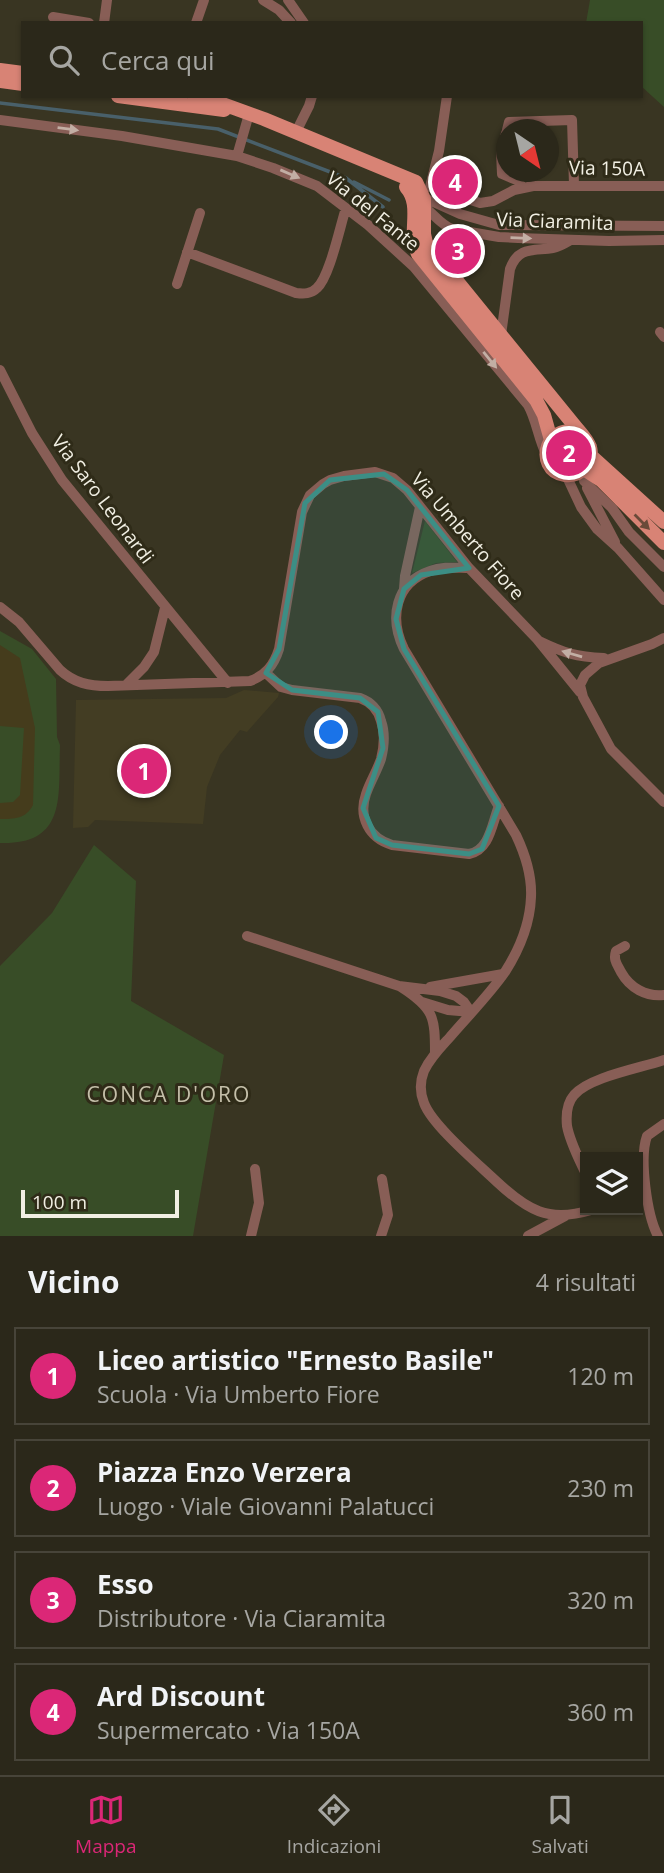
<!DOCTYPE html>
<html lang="it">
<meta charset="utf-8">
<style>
body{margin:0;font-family:"Open Sans",sans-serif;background:#373427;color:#f1f3f6}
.controls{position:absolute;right:21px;bottom:21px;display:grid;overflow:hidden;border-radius:0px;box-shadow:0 2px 5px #0004}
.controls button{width:63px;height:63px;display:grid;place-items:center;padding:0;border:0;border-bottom:2px solid #474439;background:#2b281a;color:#f1f3f6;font:35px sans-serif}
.compass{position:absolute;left:496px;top:119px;width:63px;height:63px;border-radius:50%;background:#2b281a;box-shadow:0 2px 5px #0004;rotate:145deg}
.scale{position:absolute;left:21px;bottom:18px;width:158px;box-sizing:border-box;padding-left:7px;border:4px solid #f1efe3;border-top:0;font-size:19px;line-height:24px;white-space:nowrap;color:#f1efe3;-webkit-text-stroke:5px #2f2b18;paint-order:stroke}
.you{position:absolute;left:332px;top:733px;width:24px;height:24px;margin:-18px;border:5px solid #fff;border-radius:50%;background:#1a73e8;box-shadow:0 0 0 10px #1a73e833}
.badge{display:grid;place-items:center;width:46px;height:46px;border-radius:50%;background:#db2777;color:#fff;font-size:23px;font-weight:700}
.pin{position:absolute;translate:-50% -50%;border:4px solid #fff;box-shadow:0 2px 7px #0006}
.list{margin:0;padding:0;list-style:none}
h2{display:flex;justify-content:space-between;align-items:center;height:91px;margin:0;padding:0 28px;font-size:30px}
h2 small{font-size:23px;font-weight:400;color:#a6a6a2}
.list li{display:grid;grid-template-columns:46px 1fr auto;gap:21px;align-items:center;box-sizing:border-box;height:98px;margin:0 14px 14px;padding:0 14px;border:2px solid #474439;border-radius:0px}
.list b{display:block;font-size:26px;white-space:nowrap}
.list p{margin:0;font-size:23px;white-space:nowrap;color:#a6a6a2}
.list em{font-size:23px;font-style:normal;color:#a6a6a2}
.icon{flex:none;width:38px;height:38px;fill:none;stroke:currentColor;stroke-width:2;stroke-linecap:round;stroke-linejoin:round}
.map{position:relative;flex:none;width:664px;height:1236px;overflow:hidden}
.search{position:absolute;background:#2b281a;box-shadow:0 2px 5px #0004;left:21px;right:21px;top:21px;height:77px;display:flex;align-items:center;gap:18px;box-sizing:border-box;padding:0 24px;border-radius:0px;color:#a6a6a2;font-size:26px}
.sheet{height:539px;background:#2b281a}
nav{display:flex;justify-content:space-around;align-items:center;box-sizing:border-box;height:98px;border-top:2px solid #474439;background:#2b281a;font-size:19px;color:#a6a6a2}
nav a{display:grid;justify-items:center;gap:4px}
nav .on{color:#db2777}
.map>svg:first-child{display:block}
.built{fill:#433d23}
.green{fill:#384d27}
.sand{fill:#453c1c}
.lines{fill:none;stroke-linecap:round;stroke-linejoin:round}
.stream{stroke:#49606a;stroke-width:3.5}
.minor{stroke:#885e56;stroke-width:10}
.major{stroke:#d88375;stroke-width:14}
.oneway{fill:#c2aea4}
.oneway2{fill:#6a4a39}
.marked{fill:#3c8e85;fill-opacity:0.2;stroke:#3c8e85;stroke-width:5;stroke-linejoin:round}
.labels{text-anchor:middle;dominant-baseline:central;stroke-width:6;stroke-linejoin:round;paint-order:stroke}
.street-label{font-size:19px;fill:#f1efe3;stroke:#2f2b18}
.neighbourhood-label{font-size:21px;letter-spacing:2px;fill:#c4bfa9;stroke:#2f2b18}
</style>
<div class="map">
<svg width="664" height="1236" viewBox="0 0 664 1236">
<rect width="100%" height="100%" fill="#393522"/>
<!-- built -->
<path class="built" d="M244 690 279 693 278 697 247 732 240 730 220 755 207 787 203 824 95 820 88 827 73 828 76 700 226 698Z"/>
<!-- green -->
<path class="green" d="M590 0H664V107L641 86V23H586Z
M555 453a13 13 0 1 1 26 0a13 13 0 1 1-26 0Z
M425 521 457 562 436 563 412 573Z
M0 631 32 649 56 679 57 737 60 745C58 795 68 845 0 843Z
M94 845 136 881 131 1001 224 1055 193 1236H0V966L52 913Z"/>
<!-- sand -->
<path class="sand" d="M0 645 20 658 35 728 33 805C26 819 14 819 0 819V803L13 802 20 795 24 728 0 726Z"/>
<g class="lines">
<!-- stream -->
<path class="stream" d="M0 103 218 129 346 178 383 207
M354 182 389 200"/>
<!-- minor -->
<path class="minor" d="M263 0 279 10 291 23
M288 0 304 23
M53 17 89 23
M104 23 107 0
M196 23 204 0
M447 96 439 151 430 187 480 203 493 201 514 190 533 186H664
M0 120 122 136 237 156 273 168 317 186 368 225 414 267 528 405C537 421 538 439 547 456
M507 130 509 122 572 120 574 185
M296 132 309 106 312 96
M506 133 501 152 502 174 519 181 521 188
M237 156 249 114
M420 200H429L460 214 499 225 664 226
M420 204C432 211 439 224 452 229L499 237 518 238 609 241 664 240
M187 252 296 293C304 294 311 294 317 288 330 276 340 226 346 208
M177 284 200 213
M660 332 664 337
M501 335 510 269C518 246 534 251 553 248 559 247 564 244 569 241
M0 370 32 433 62 480 228 683
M566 475 581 507 597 529 618 548 664 600
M584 481 612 508 629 532 664 567
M587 488 615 542
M469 568C457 568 443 566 430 571 395 583 389 618 404 649L516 835C525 854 532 876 531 897 530 924 519 950 505 972 489 995 468 1016 450 1037 440 1048 430 1058 424 1071 420 1081 420 1093 424 1103 432 1125 477 1163 496 1181 527 1210 548 1223 591 1210
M404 589 405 576 420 507
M0 607 19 622 60 670C74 683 89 686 108 686L250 681C266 675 274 665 279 649L302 512 310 495 323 484 330 480 344 476 375 472 393 478 407 490 469 568 537 639 580 692
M664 638 652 644 599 663 585 675 580 685 583 697 611 749 664 802
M539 641C564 653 576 657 604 658
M266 673 281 687 292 690 360 698C371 702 378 709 381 721 385 732 384 747 381 759 377 771 370 782 366 794 358 817 369 838 392 845L469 854C490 850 492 823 499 806
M126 685 144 667 154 652 165 608
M247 936 399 986 440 991 456 996 464 1002 471 1012
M625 946 616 951C613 960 617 964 621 972 630 988 646 997 664 995
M401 987C434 1008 435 1017 435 1054
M430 987 503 974
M422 1002 448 1010 471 1012
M585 1172C578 1157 570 1142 567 1126 566 1116 567 1103 574 1095 589 1077 641 1068 664 1060
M251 1236 259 1203 255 1169
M381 1236 388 1215 382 1179
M528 1236 565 1216
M658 1236C647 1216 639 1158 647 1136L664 1124"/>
<!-- major -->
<path class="major" d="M0 70 23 73
M0 81 23 84
M118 96 224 110
M195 96 209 99 264 119 416 182 424 199V234L426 243 574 425C579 431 587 439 590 447 594 462 581 477 565 475 531 470 548 414 584 437
M406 187C423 206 407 232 418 254L536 400 544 415 551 440
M590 455 664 522
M584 469 601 480 664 543"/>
</g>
<!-- one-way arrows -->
<defs><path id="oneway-solid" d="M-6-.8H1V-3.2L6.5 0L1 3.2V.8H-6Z" transform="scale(1.75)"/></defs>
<g class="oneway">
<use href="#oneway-solid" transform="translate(68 129) rotate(7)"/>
<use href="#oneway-solid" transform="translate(290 174) rotate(23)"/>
<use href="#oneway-solid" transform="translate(521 238) rotate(2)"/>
<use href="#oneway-solid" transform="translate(490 360) rotate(51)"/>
<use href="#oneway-solid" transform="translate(572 654) rotate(-164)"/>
</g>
<use class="oneway2" href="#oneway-solid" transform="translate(642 522) rotate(45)"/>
<!-- marked area -->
<path class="marked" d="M384 474 407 490 469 568 421 575 404 589 396 619 404 649 499 806 482 849 469 854 392 845 376 838 363 808 383 748 378 712 360 698 292 690 266 673 279 649 305 503 330 480Z"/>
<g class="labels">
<!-- street labels -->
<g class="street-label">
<text transform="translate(607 168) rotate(1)">Via 150A</text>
<text transform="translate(373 211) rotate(39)">Via del Fante</text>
<text transform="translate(555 221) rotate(2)">Via Ciaramita</text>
<text transform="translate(103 499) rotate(53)">Via Saro Leonardi</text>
<text transform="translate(468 536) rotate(49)">Via Umberto Fiore</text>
</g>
<!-- neighbourhood labels -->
<g class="neighbourhood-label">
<text x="169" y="1094">CONCA D'ORO</text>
</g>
</g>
</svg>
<div class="controls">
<button><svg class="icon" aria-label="layers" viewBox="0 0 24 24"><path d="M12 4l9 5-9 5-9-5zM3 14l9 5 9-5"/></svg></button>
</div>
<svg class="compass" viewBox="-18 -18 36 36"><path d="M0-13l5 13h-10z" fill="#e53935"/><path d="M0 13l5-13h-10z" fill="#a6a6a2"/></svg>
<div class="scale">100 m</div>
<div class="you"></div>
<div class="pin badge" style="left:144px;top:771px">1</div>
<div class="pin badge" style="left:569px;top:453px">2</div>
<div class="pin badge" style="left:458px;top:251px">3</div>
<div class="pin badge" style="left:455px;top:182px">4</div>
<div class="search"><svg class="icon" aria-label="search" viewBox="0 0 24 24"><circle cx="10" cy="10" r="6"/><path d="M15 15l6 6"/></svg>Cerca qui</div>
</div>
<section class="sheet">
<h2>Vicino<small>4 risultati</small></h2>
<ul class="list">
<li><span class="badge">1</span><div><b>Liceo artistico &quot;Ernesto Basile&quot;</b><p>Scuola · Via Umberto Fiore</p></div><em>120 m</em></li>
<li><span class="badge">2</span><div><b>Piazza Enzo Verzera</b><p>Luogo · Viale Giovanni Palatucci</p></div><em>230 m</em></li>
<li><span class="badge">3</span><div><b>Esso</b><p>Distributore · Via Ciaramita</p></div><em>320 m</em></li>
<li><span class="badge">4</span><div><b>Ard Discount</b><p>Supermercato · Via 150A</p></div><em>360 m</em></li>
</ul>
</section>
<nav>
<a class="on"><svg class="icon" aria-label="map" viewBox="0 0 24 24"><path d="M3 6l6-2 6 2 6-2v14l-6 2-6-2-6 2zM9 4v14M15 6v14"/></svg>Mappa</a>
<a><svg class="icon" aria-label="directions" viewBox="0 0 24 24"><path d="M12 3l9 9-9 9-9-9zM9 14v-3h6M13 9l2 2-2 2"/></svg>Indicazioni</a>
<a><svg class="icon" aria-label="saved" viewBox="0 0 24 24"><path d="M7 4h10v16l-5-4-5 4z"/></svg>Salvati</a>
</nav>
